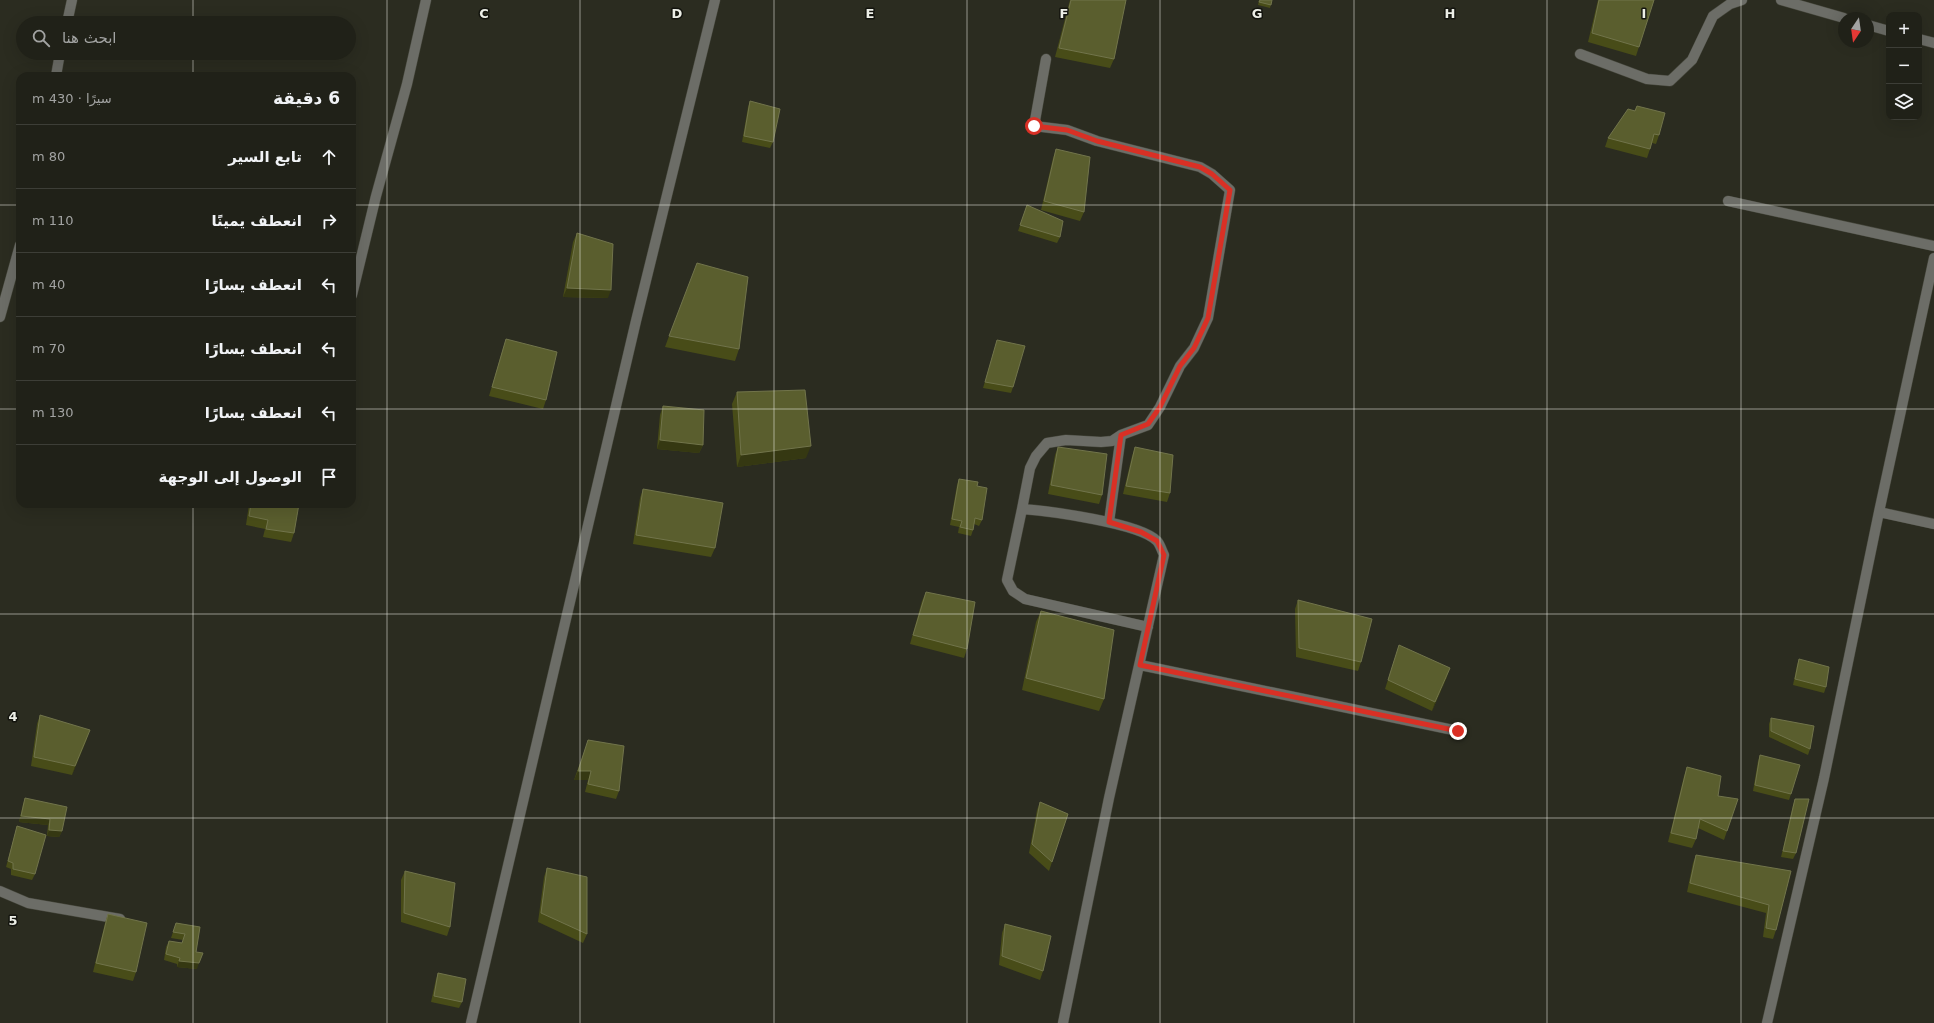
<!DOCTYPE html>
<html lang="ar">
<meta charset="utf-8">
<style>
body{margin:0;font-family:"DejaVu Sans","Noto Sans Arabic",sans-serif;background:#282921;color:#f1f3f6;direction:rtl}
.controls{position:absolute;right:12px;top:12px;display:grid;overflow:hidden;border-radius:8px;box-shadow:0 4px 16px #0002}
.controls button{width:36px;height:36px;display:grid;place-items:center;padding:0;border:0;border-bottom:1px solid #3d3e37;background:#202118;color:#f1f3f6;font:20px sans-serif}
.compass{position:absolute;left:1838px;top:12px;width:36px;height:36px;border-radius:50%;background:#202118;box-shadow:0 4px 16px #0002;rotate:193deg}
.stop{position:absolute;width:12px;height:12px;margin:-9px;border:3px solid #d93025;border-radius:50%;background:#fff}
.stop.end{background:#d93025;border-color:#fff;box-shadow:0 1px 4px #0008}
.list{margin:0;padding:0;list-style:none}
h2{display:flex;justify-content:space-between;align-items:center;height:52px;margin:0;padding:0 16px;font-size:17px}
h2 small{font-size:13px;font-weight:400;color:#a2a3a2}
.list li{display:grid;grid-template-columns:26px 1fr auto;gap:12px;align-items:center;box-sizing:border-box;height:64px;padding:0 16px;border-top:1px solid #3d3e37}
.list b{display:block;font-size:15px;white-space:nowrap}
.list em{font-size:13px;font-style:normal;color:#a2a3a2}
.icon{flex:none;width:22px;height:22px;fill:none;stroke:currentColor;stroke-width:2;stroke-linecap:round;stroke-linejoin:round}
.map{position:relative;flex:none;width:1934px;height:1023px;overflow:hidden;direction:ltr}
.search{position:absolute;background:#202118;box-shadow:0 4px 16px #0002;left:16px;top:16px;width:340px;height:44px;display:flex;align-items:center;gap:10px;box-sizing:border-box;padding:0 14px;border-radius:22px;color:#a2a3a2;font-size:15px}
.panel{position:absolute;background:#202118;box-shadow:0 4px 16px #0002;left:16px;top:72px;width:340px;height:436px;border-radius:12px;direction:rtl}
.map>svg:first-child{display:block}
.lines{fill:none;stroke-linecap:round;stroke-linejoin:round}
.street-casing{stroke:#46473c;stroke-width:11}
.street{stroke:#6c6d67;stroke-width:10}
.wall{fill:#484c18}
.shaded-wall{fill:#353812}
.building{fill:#5a5e2e;stroke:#71744b}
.route{stroke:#d93025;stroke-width:5}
.grid{fill:none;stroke:#eceee6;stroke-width:1;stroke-opacity:0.55}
.grid-label{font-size:13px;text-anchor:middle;font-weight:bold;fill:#eceee6;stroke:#13140e;stroke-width:3;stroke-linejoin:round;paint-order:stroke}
</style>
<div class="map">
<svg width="1934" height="1023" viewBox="0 0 1934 1023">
<rect width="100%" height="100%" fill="#2b2c20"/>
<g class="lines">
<defs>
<path id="street" d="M1781 0 1844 18
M67 23 72 0
M1868 25 1889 31
M1919 39 1934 43
M1580 54 1647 79 1670 81 1692 60 1713 16 1730 4 1742 0
M1046 59 1034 126 1067 130 1097 141 1200 167 1212 174 1230 190 1208 318 1194 348 1180 366 1160 407 1148 425 1121 435 1112 441 1101 442 1066 440 1047 443 1036 456 1030 468 1022 509C1049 511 1140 523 1157 541 1160 544 1162 551 1164 555L1109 798 1063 1023
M56 76 60 53
M1728 201 1934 246
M352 295 376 196 407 84 426 0
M0 317 20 245
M1022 509 1007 580 1013 591 1025 599 1148 627
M1879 512 1934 524
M1109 522 1121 435
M1140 665 1458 731
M0 891 28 903 120 919
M471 1023 636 321 715 0
M1767 1023 1824 778 1879 512 1934 258"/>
</defs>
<!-- street casing -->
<use href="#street" class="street-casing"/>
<!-- street -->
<use href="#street" class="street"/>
</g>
<!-- wall -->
<path class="wall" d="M1070 0H1126L1114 59 1110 68 1055 57Z
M1259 0H1272L1270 8 1258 5Z
M1598 0H1654L1636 56 1588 42Z
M750 101 773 142 770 148 742 142 748 107Z
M1637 106 1659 135 1656 144 1652 143 1647 158 1605 147 1608 138 1635 110Z
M1056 149 1084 212 1080 221 1041 210 1053 158Z
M1027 205 1060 237 1057 243 1018 231Z
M577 233 608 298 563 297 573 242Z
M669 336 739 349 735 361 665 347Z
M506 339 546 400 543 409 489 396 503 348Z
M997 340 1013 387 1011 393 983 388Z
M737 392 806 458 737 467 732 404Z
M663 406 703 445 699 453 657 449 660 415Z
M1058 447 1102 495 1099 504 1048 494 1055 455Z
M1135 447 1170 493 1167 502 1123 494 1132 456Z
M959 479 982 520 979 526 974 524 973 530 971 536 958 533 959 527 950 525 957 485Z
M643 489 715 548 711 557 633 544 640 498Z
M223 504H235L234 506Z
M249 504H299L294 533 291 542 263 537 265 529 246 525Z
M926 592 967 649 964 658 910 644 922 601Z
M1298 600 1361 662 1358 671 1296 657 1295 609Z
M1041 611 1104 699 1099 711 1022 690 1036 622Z
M1399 645 1447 677 1432 711 1385 689Z
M1799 659 1826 687 1824 693 1793 685 1797 665Z
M40 715 87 739 72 775 31 766 37 724Z
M1771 718 1810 749 1808 755 1769 737V724Z
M585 749 619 791 616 799 585 792 588 780H574Z
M1760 755 1791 794 1789 800 1753 791 1758 761Z
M1687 767 1718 796 1727 831 1724 840 1698 828 1696 839 1692 848 1668 842 1684 776Z
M25 798 62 831 59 837 47 836 48 825 19 822 23 804Z
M1795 799 1796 853 1793 859 1781 857 1793 805Z
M1040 802 1068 814 1049 871 1029 853 1037 810Z
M17 826 35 874 32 880 11 875V869L6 867Z
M1696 855 1791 871 1776 930 1773 939 1763 937 1766 913 1687 892 1693 863Z
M547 868 587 934 583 943 538 922 544 877Z
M405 871 450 927 447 936 401 922V880Z
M108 914 136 972 133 981 93 972 105 923Z
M176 923 200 927 196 952 197 969 177 967V964L164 960 166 947 169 941 182 943 183 940 171 938Z
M1005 924 1043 971 1040 980 999 965 1002 933Z
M438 973 462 1002 459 1008 431 1002 436 979Z"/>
<!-- shaded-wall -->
<path class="shaded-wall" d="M567 288 611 290 608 298 563 297Z
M660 440 703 445 699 453 657 449Z
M811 446 806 458 737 467 741 455Z
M1450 668 1447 677 1432 711 1435 702Z
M90 730 87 739 72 775 75 766Z
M578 771H591L588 780H574Z
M21 816 50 819 48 825 19 822Z
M49 830 62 831 59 837 47 836Z
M179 961 199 963 197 969 177 967Z"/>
<!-- building -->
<path class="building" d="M1071 0H1126L1114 59 1059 48Z
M1260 0H1272L1271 5 1259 2Z
M1599 0H1654L1639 47 1592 33Z
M750 101 780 109 773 142 744 136Z
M1637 106 1665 113 1659 135 1654 134 1650 149 1608 138 1628 109 1635 111Z
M1056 149 1090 157 1084 212 1044 201Z
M1027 205 1063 221 1060 237 1020 225Z
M577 233 613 244 611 290 567 288Z
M697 263 748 277 739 349 669 336Z
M506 339 557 352 546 400 492 387Z
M997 340 1025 346 1013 387 985 382Z
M805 390 811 446 741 455 737 392Z
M663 406 704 410 703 445 660 440Z
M1058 447 1107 454 1102 495 1051 485Z
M1135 447 1173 455 1170 493 1126 486Z
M959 479 978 482 977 486 987 488 982 520 975 518 973 530 960 527 962 521 952 519Z
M643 489 723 503 715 548 636 535Z
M251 504H299L294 533 266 529 268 520 249 516Z
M926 592 975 602 967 649 913 635Z
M1298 600 1372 619 1361 662 1299 648Z
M1041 611 1114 630 1104 699 1026 678Z
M1399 645 1450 668 1435 702 1388 680Z
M1799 659 1829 667 1826 687 1795 679Z
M40 715 90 730 75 766 34 757Z
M1771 718 1814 726 1810 749 1771 731Z
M588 740 624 746 619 791 588 784 591 771H578Z
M1760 755 1800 765 1791 794 1755 785Z
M1687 767 1721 776 1718 796 1738 799 1727 831 1700 819 1696 839 1671 833Z
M25 798 67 807 62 831 49 830 50 819 21 816Z
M1795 799H1809L1796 853 1783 851Z
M1040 802 1068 814 1052 862 1032 844Z
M17 826 46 835 35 874 13 869V863L8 861Z
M1696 855 1791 871 1776 930 1766 928 1769 905 1690 883Z
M547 868 587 877V934L541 913Z
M405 871 455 883 450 927 404 913Z
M108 914 147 923 136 972 96 963Z
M176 923 200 927 196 952 203 953 199 963 179 961 180 958 166 954 169 941 182 943 185 934 173 932Z
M1005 924 1051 936 1043 971 1002 956Z
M438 973 466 979 462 1002 434 996Z"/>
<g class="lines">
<!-- route -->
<path class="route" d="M1034 126 1067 130 1097 141 1200 167 1212 174 1230 190 1208 318 1194 348 1180 366 1160 407 1148 424 1121 435 1109 522 1141 532 1157 541 1164 555 1140 665 1458 731"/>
</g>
<!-- grid -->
<path class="grid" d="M193 0V23M387 0V1023M580 0V1023M774 0V1023M967 0V1023M1160 0V1023M1354 0V1023M1547 0V1023M1741 0V1023M193 53V76M0 205H20M352 205H1934M0 409H20M352 409H1934M193 504V1023M0 614H1934M0 818H1934"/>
<g class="grid-label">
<text x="484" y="18">C</text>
<text x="677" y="18">D</text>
<text x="870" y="18">E</text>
<text x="1064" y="18">F</text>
<text x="1257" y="18">G</text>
<text x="1450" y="18">H</text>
<text x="1644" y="18">I</text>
<text x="13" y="721">4</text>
<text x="13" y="925">5</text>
</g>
</svg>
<div class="controls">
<button>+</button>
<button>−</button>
<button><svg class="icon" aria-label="layers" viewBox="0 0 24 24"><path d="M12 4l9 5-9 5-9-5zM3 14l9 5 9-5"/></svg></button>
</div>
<svg class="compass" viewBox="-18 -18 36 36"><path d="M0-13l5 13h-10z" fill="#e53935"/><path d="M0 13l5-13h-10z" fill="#a2a3a2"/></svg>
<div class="stop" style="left:1034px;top:126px"></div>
<div class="stop end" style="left:1458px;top:731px"></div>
<div class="search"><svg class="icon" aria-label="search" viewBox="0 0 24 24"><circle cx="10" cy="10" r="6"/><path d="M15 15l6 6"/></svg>ابحث هنا</div>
<section class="panel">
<h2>6 دقيقة<small>سيرًا · 430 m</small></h2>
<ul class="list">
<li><svg class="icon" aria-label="ahead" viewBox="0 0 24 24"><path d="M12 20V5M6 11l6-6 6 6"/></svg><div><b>تابع السير</b></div><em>80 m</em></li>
<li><svg class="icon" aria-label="right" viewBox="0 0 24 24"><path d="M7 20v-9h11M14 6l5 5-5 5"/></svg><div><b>انعطف يمينًا</b></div><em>110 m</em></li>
<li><svg class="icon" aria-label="left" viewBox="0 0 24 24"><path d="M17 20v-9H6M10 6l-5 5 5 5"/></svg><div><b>انعطف يسارًا</b></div><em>40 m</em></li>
<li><svg class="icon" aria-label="left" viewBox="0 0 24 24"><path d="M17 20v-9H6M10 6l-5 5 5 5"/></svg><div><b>انعطف يسارًا</b></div><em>70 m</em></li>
<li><svg class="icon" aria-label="left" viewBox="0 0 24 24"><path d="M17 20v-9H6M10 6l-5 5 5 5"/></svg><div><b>انعطف يسارًا</b></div><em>130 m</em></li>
<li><svg class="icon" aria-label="arrive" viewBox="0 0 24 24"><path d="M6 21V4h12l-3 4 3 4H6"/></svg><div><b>الوصول إلى الوجهة</b></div></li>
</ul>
</section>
</div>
